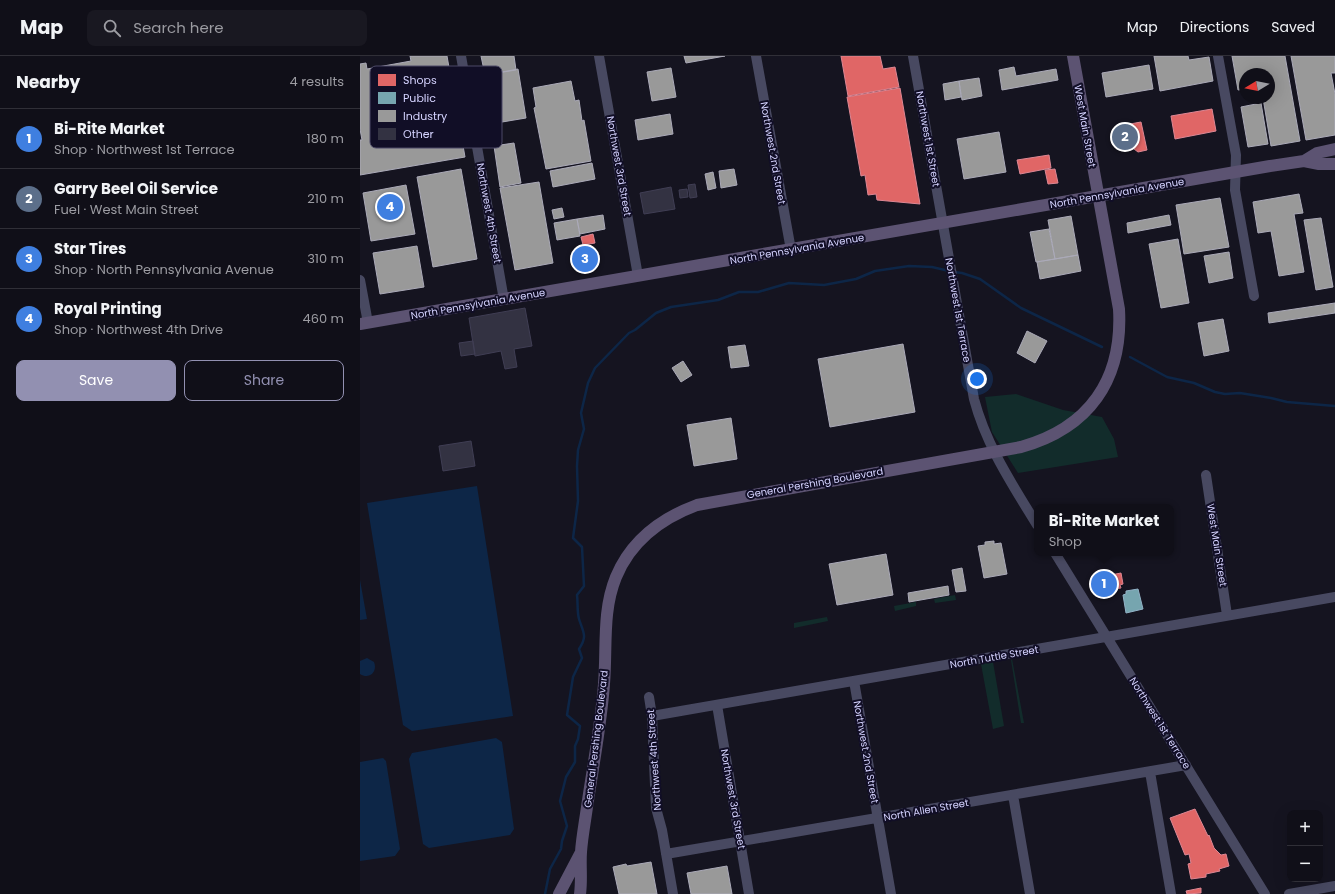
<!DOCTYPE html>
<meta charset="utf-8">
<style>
body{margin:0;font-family:Poppins,sans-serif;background:#191821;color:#f1f3f6}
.controls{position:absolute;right:12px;bottom:12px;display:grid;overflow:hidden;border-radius:8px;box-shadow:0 4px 16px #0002}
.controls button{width:36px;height:36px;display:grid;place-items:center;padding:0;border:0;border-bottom:1px solid #302f37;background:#100f18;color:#f1f3f6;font:20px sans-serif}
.compass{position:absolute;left:879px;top:12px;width:36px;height:36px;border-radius:50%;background:#100f18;box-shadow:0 4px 16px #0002;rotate:260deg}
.you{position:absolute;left:617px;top:323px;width:14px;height:14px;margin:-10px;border:3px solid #fff;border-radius:50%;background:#1a73e8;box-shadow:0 0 0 6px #1a73e833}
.badge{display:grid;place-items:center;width:26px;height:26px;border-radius:50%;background:#9290b1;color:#fff;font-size:13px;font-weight:700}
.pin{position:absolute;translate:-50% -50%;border:2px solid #fff;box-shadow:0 1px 4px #0006}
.popup{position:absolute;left:674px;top:448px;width:140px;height:52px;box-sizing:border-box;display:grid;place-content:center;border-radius:8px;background:#100f18;filter:drop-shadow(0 1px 3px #0005);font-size:13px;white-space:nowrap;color:#9c9ca2}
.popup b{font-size:15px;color:#f1f3f6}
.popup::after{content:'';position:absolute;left:50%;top:100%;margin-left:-8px;border:8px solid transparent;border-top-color:#100f18}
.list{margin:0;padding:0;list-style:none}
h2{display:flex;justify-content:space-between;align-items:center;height:52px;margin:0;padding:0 16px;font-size:17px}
h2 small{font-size:13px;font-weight:400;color:#9c9ca2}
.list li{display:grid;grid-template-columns:26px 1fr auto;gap:12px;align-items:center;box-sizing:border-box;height:60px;padding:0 16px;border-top:1px solid #302f37}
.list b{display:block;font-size:15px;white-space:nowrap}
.list p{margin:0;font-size:13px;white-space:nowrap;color:#9c9ca2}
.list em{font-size:13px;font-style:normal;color:#9c9ca2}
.actions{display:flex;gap:8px;padding:12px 16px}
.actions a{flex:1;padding:9px 0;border:1px solid #9290b1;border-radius:8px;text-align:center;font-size:14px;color:#9290b1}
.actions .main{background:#9290b1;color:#fff}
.icon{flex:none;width:22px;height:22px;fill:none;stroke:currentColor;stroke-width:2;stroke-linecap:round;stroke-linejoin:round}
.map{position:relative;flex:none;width:975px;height:838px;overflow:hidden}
header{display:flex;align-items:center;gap:24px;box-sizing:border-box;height:56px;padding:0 20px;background:#100f18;border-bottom:1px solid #302f37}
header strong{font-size:19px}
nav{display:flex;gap:22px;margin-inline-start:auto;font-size:14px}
.search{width:280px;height:36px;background:#191821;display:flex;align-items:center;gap:10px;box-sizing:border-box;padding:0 14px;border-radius:8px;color:#9c9ca2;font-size:15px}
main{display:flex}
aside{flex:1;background:#100f18}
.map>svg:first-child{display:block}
.green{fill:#122c2b}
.water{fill:#0d2647}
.shops{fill:#e06666;stroke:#dd8794}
.public{fill:#76a5af;stroke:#92b3c7}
.industry{fill:#999;stroke:#abaab8}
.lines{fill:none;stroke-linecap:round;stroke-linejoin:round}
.stream{stroke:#0d2647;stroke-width:2.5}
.building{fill:#333242;stroke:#403e54}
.minor{stroke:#484961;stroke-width:10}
.major{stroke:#5c5372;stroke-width:12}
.labels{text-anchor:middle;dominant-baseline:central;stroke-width:4;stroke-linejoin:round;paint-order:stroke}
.street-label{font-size:10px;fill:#d5d3ff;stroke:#110e26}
.key{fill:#110e26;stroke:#4c4967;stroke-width:1}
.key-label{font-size:11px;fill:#d5d3ff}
</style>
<header>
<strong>Map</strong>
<div class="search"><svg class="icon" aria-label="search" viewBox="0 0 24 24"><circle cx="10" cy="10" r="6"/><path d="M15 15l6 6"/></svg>Search here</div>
<nav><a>Map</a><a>Directions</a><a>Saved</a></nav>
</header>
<main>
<aside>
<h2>Nearby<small>4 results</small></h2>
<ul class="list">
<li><span class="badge" style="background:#3f7fe0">1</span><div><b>Bi-Rite Market</b><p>Shop · Northwest 1st Terrace</p></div><em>180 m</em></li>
<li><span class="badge" style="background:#5c6f8a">2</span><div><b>Garry Beel Oil Service</b><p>Fuel · West Main Street</p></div><em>210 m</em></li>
<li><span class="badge" style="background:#3f7fe0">3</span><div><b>Star Tires</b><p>Shop · North Pennsylvania Avenue</p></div><em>310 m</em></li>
<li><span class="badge" style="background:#3f7fe0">4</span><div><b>Royal Printing</b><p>Shop · Northwest 4th Drive</p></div><em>460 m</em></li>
</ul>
<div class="actions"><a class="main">Save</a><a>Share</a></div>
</aside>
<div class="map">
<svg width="975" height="838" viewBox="0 0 975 838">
<rect width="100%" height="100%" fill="#151420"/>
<!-- green -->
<path class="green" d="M656 338 703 354 742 361 754 383 758 401 658 417 632 376 625 341Z
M595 539 596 544 575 547 574 543Z
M556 546V550L535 555 534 550Z
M467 561 468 565 434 572V567Z
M652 603 664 667H661L651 604Z
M633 606 644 670 633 673 621 608Z"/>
<!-- water -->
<path class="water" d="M117 430 153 660 52 675 43 669 7 447Z
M0 524 7 563 0 564Z
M7 602 14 606C18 616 9 624 0 618V605Z
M136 682 142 686 154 773 150 779 69 792 63 788 49 703 52 697Z
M23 702 26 705 40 793 35 800 0 805V706Z"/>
<!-- shops -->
<path class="shops" d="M481 0H520L523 13 535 11 539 31 488 40Z
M540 32 560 148 517 144 516 138 508 139 505 119 501 120 487 41Z
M852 53 856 75 815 83 811 60Z
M781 66 787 94 778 96 774 93 770 68Z
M689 99 691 112 660 118 657 104Z
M695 113 698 127 688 128 685 114Z
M233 178 235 187 223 189 221 181Z
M761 517 763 528 760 529 761 532 754 533V535L738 538 735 522Z
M835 753 848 780 849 779 854 792 861 799 866 798 869 810 859 813 860 815 846 818V821L831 823 828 808 831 807 829 798 825 799 810 762Z
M841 832V837L827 838 826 835Z"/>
<!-- public -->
<path class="public" d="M778 533 783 553 766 557 763 539 766 538V535Z"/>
<!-- industry -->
<path class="industry" d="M50 0H87L94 40 82 42 87 69 99 67 105 101 0 119V84H2L0 73V8L6 7 7 13 51 5Z
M121 0H154L156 14 125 19Z
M324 0H365L326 7Z
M794 0H828L829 4 849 1 853 25 800 35Z
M872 0H925L940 85 911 90 903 42H909V18H885V33L878 34Z
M931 0H975V17H971L975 38V79L946 84Z
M789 9 793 33 746 41 742 17Z
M654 11 656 20 696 13 698 24 642 34 639 14Z
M311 12 316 41 292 45 287 16Z
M158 13 166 62 130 68 121 20Z
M619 22 622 40 602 44 599 25Z
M211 25 215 45 219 44 222 65 224 64 231 105 186 113 174 52 176 51 173 32Z
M599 25 601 41 585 44 583 28Z
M901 47 908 88 888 91 881 51Z
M310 58 313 78 278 84 275 64Z
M639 76 646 116 604 123 597 83Z
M154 87 161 127 140 131 134 90Z
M232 107 235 123 193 131 190 115Z
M101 113 117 203 73 211 57 121Z
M374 113 377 129 361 132 359 115Z
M353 116 356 132 348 134 345 118Z
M179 126 193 207 155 214 140 132Z
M46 129 55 178 11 185 3 137Z
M939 138 943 157 934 158 944 216 919 220 911 175 898 177 893 146Z
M860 142 869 191 824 198 816 149Z
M202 152 204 161 194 163 192 154Z
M243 159 245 173 220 178 217 163Z
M809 159 811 169 768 177 767 167Z
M711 160 718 199 695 203 688 164Z
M961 162 973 231 956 234 944 164Z
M217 163 220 180 197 184 194 167Z
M689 173 695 203 676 206 670 176Z
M818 183 829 247 801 252 789 188Z
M57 190 64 231 20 238 13 197Z
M869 196 873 222 849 227 844 200Z
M718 199 721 215 680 223 677 206Z
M975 247V257L909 267 908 257Z
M863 263 869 295 844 300 838 267Z
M667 275 687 285 675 307 657 297Z
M543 288 555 356 470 371 458 303Z
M385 289 389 310 371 312 368 291Z
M323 305 332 319 321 326 312 312Z
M371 362 377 403 334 410 327 369Z
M634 485V488L641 487 647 518 624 522 618 490 625 489V486Z
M526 498 533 539 477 549 469 508Z
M602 512 606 535 596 536 592 514Z
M588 530 589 539 549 546 548 537Z
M291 806 297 838H259L253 811 266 808 267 810Z
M367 810 372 838H331L327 817Z"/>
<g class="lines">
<!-- stream -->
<path class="stream" d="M594 216 602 217 620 223 661 252 742 291
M770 301 807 321 834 327 855 336 865 338 880 337 911 342 927 346 975 350
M185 838 190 813 201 793 202 785 207 770 200 745 206 721 215 706V690L218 683 220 670 207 659 213 621 222 602 219 593C228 580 223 576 219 563 217 556 218 547 217 539L224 530 222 491 213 482 218 445 217 410 218 394 224 373 221 357 228 327 235 312 269 277 275 274 296 257 311 251 358 244 379 236H398L429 227 464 229 496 223 515 215 549 210 572 211 589 215"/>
</g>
<!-- building -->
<path class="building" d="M335 128 337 141 330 142 328 129Z
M311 131 315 153 284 158 280 137Z
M327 133 328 141 320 142 319 134Z
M165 252 172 290 154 293 157 311 145 313 141 295 115 300 109 262Z
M113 285 115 298 101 300 99 287Z
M111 385 115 410 83 415 79 390Z"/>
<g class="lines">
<!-- minor -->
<path class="minor" d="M101 0 144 244
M239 0 278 220
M396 0 431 194
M553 0 614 343C626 389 652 428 677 469
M858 0 876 99 875 134 894 240
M0 224 8 267
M846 419 867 559
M695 497 905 838
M494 625 531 838
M289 641 292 660 296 752 302 774 313 838
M357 649 389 838
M292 660 975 541
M790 716 811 838
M653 739 670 838
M306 798 826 709
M929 838 975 830"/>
<!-- major -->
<path class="major" d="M944 105 957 97 975 93
M0 268 910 110 944 105 959 108H975
M199 838 220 798
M220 838C222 824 220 810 221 796 222 781 225 766 227 751 233 710 241 669 244 628 247 592 242 555 256 521 271 485 302 462 337 449L661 391C729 372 763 324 759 253L713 0"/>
</g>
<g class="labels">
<!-- street labels -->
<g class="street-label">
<text transform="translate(725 70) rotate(80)">West Main Street</text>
<text transform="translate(568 83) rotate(80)">Northwest 1st Street</text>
<text transform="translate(413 97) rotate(80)">Northwest 2nd Street</text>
<text transform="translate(259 110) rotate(80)">Northwest 3rd Street</text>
<text transform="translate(757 137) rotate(-10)">North Pennsylvania Avenue</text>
<text transform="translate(129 157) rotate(80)">Northwest 4th Street</text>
<text transform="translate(437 193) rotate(-10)">North Pennsylvania Avenue</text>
<text transform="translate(118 248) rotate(-10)">North Pennsylvania Avenue</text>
<text transform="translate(598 254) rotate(80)">Northwest 1st Terrace</text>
<text transform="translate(455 427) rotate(-10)">General Pershing Boulevard</text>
<text transform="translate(857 489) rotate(81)">West Main Street</text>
<text transform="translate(634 601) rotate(-10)">North Tuttle Street</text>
<text transform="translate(800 667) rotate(58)">Northwest 1st Terrace</text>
<text transform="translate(236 683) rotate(-83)">General Pershing Boulevard</text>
<text transform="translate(506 696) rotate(80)">Northwest 2nd Street</text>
<text transform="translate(294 704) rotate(-94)">Northwest 4th Street</text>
<text transform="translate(373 743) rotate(80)">Northwest 3rd Street</text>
<text transform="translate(566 754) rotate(-10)">North Allen Street</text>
</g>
</g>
<!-- legend -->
<rect x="10" y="10" width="132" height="82" rx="6" class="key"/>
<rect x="18" y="18" width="18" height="12" fill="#e06666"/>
<rect x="18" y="36" width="18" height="12" fill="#76a5af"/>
<rect x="18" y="54" width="18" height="12" fill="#999"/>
<rect x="18" y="72" width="18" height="12" fill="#333242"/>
<g class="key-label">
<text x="43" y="28">Shops</text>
<text x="43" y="46">Public</text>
<text x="43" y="64">Industry</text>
<text x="43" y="82">Other</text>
</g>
</svg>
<div class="controls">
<button>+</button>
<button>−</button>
</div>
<svg class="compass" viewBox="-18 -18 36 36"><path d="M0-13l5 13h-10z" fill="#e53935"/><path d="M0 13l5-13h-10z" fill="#9c9ca2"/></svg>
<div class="you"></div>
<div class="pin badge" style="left:744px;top:528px;background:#3f7fe0">1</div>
<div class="popup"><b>Bi-Rite Market</b>Shop</div>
<div class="pin badge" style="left:765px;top:81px;background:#5c6f8a">2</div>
<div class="pin badge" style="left:225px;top:203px;background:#3f7fe0">3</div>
<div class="pin badge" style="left:30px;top:151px;background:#3f7fe0">4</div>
</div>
</main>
